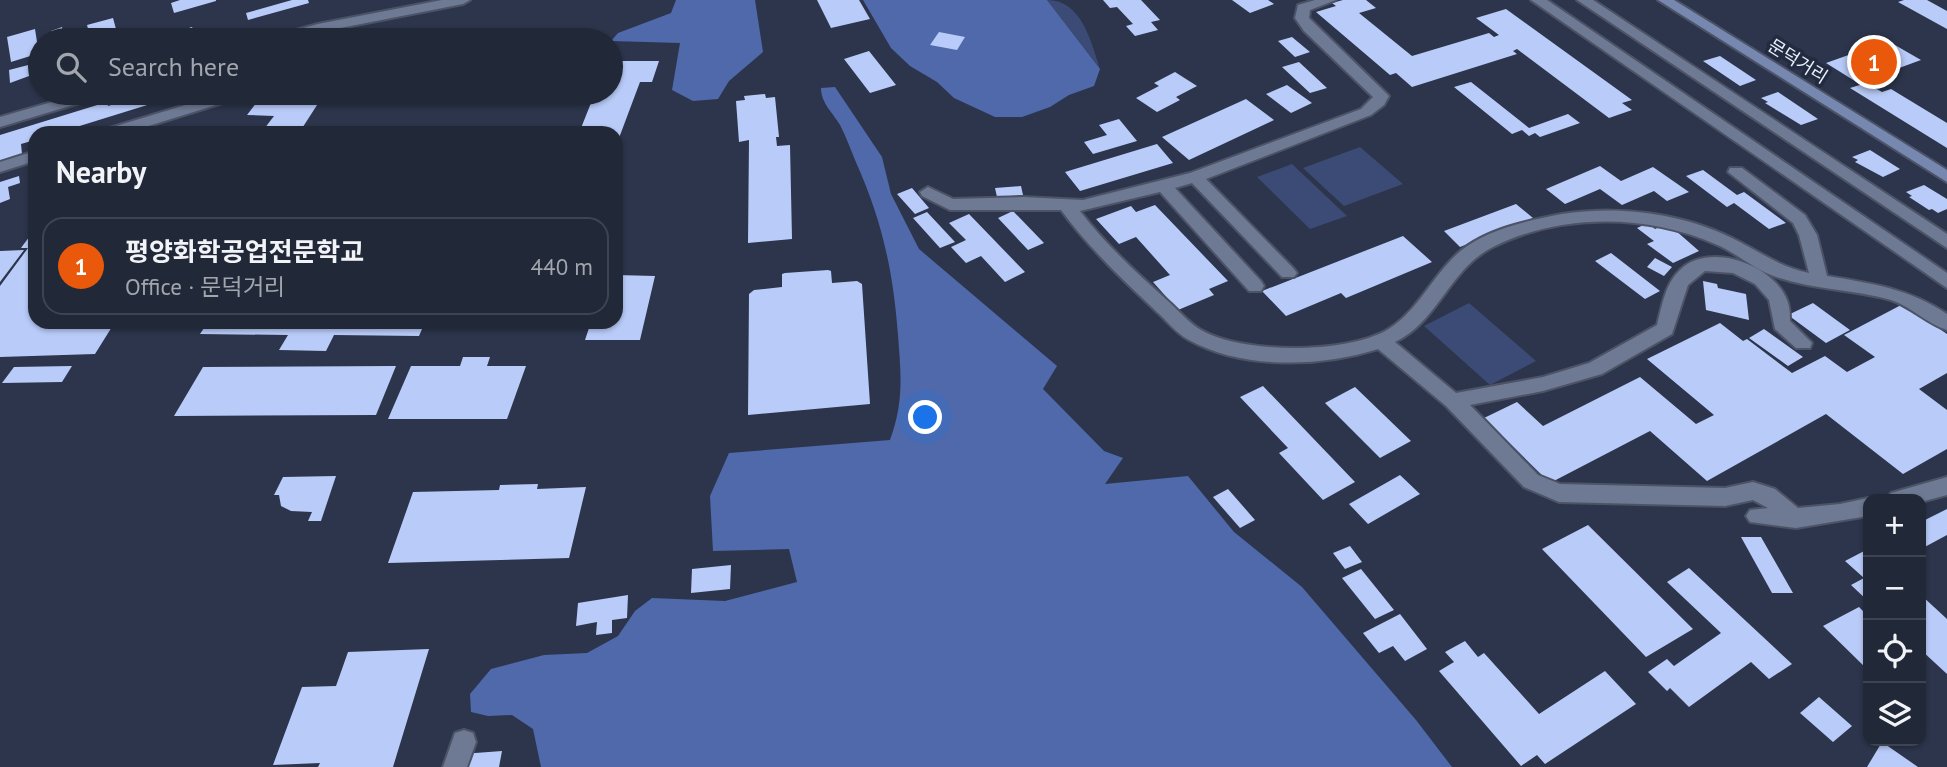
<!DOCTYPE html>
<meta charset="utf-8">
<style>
body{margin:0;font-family:"PT Sans","Noto Sans KR",sans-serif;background:#293040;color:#f1f3f6}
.controls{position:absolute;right:21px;bottom:21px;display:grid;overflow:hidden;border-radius:14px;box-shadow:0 2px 5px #0004}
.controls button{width:63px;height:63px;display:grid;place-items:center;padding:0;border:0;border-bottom:2px solid #3e4453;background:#212838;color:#f1f3f6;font:35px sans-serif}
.you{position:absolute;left:926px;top:418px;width:24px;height:24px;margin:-18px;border:5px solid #fff;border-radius:50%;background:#1a73e8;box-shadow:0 0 0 10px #1a73e833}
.badge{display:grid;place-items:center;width:46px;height:46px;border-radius:50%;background:#ea580c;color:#fff;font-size:23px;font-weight:700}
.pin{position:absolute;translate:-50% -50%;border:4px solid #fff;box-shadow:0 2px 7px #0006}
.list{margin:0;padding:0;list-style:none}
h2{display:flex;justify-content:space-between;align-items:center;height:91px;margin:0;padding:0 28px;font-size:30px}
h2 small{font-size:23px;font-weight:400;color:#a2a6ae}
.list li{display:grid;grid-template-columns:46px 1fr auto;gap:21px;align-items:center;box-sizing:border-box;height:98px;margin:0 14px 14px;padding:0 14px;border:2px solid #3e4453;border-radius:21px}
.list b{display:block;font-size:26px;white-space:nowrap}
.list p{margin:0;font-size:23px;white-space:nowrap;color:#a2a6ae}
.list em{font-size:23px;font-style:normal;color:#a2a6ae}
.icon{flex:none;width:38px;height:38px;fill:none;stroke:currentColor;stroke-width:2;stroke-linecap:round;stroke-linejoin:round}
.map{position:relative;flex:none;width:1947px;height:767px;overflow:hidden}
.search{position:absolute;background:#212838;box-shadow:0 2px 5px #0004;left:28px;top:28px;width:595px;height:77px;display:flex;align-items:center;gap:18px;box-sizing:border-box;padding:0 24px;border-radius:38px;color:#a2a6ae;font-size:26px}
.panel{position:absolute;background:#212838;box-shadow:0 2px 5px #0004;left:28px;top:126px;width:595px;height:203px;border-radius:21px}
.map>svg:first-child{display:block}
.green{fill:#3b4b75}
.forest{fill:#4f69ab}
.building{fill:#b9ccf9}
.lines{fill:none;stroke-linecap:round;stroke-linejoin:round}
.minor-casing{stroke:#4c5366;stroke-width:4}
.secondary-casing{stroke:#4c5366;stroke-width:4}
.minor{fill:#6e7993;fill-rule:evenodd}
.secondary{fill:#7687b0;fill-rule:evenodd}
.labels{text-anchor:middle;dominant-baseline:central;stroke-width:7;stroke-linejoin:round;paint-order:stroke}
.far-street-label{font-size:18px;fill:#ebf1fc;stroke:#222b40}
</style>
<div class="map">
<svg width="1947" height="767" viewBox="0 0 1947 767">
<rect width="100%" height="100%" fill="#2c354b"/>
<!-- green -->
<path class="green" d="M1047 0C1082 0 1091 42 1100 69Z
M1360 147 1403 184 1344 206 1303 168Z
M1292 164 1347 216 1310 229 1257 177Z
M1469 303 1536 361 1490 385 1424 326Z"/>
<!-- forest -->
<path class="forest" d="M676 0H755L763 52 729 81 718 99 693 101 672 90 680 43 611 41 618 33 671 13Z
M863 0H1047L1100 69 1094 86 1069 95 1050 107 1022 117H995L954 98 937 82 910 66 891 48Z
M835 87 882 157 891 194 919 249 1057 366 1043 389 1104 451 1123 458 1105 484 1188 476 1234 532 1302 587 1416 720 1452 767H541L533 729 512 715 488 716 471 712 470 694 491 669 544 655 587 653 618 636 635 611 652 598 725 601 797 582 789 549 713 551 710 496 729 453 890 440C904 402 901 375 898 335 893 270 882 220 855 160 850 148 846 136 840 125 833 113 821 103 821 88Z"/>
<!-- building -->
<path class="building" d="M180 0H216V1L174 13 171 3Z
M292 0H308L309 3 248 20 246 13Z
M817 0H859L870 19 831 28Z
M1103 0H1141L1160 20 1151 22 1158 30 1135 36 1126 26 1133 24 1117 7 1110 8Z
M1232 0H1268L1274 4 1250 13Z
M1343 0H1366L1376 8 1359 13 1412 56 1489 33 1494 37 1499 35 1476 18 1506 9 1632 100 1622 103 1632 110 1609 118 1517 49 1513 51 1517 54 1412 87 1396 73 1390 75 1316 12 1336 6 1332 3Z
M1904 0H1927L1947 11V29L1898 2Z
M113 18 119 40H91L87 25Z
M62 27 65 40H46L52 38 51 31Z
M192 27 195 33 169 40 167 35Z
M35 29 37 42 40 41V53L11 62 7 37Z
M939 32 965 37 957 50 930 45Z
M1292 37 1310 52 1295 57 1278 41Z
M1888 41 1921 60 1858 83 1826 63Z
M869 51 896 85 870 93 844 59Z
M1720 56 1756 80 1740 86 1703 61Z
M611 61H659L652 82H640L616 146V133H579L595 93H611Z
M40 62V72L10 83 9 70Z
M1299 62 1327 88 1310 93 1282 67Z
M1175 72 1197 86 1176 97 1180 100 1157 112 1136 98 1159 86 1154 83Z
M1471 82 1529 128 1568 114 1580 123 1540 137 1535 133 1529 136 1522 130 1512 134 1454 87Z
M1866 83 1882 92 1891 89 1947 123V148L1850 88Z
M1287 85 1312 103 1291 113 1266 94Z
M1778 92 1818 119 1801 125 1765 103 1768 102 1761 98Z
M151 93H186L57 133H35V140L21 144 22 154 0 161V135L107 102 108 106Z
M765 94 766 98 775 97 779 137H776L777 146 790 145 792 239 748 243 749 140 739 142 736 101 745 100 744 96Z
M1246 99 1274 120 1189 160 1162 137Z
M257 102H319L299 133H261L274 116 247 115Z
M1119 119 1137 141 1093 154 1084 142 1107 135 1099 125Z
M1157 144 1173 163 1080 191 1065 172Z
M1870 150 1900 169 1883 177 1855 162 1858 160 1852 157Z
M1600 166 1621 181 1653 167 1689 192 1667 201 1654 191 1622 205 1600 189 1565 204 1546 189Z
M1703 170 1737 195 1744 192 1786 223 1769 229 1734 203 1727 207 1686 176Z
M19 176 20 183 8 187 10 199 0 203V182Z
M1924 185 1947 199V209L1938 213 1932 209 1929 210 1909 197 1912 196 1906 192Z
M1021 186 1023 195 997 197 995 188Z
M912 188 929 208 915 214 897 194Z
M1516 204 1533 218 1460 247 1444 231Z
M1155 205 1228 281 1209 289 1214 295 1178 310 1153 282 1170 275 1136 237 1119 244 1096 219 1131 206 1136 212Z
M1013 211 1044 243 1028 250 998 218Z
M927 212 955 242 940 248 913 218Z
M969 214 1025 272 1005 282 981 256 966 263 951 247 966 240 949 223Z
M1648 223 1655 229 1667 223 1699 251 1673 263 1647 244 1654 241 1637 228Z
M35 229V322H115L95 354 0 357V286L28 248H21Z
M1403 236 1432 262 1346 298 1341 293 1286 316 1262 291Z
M24 250 0 282V251Z
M1611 253 1660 291 1645 299 1595 261Z
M1655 258 1672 267 1664 276 1647 267Z
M828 270 831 271 832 283 857 281 862 284 870 404 748 415 749 294 754 290 782 287V274L785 273Z
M616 275 655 276 640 340H585L591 322H616Z
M1703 281 1717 284 1718 288 1746 294 1749 320 1706 310Z
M1813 303 1850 330 1826 343 1788 315Z
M1903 304 1947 334V373L1919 389 1947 410V449L1903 474 1826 414 1707 481 1650 431 1550 483 1484 418 1517 402 1543 426 1640 377 1696 424 1714 415 1647 359 1720 323 1743 341 1747 339 1792 373 1825 356 1847 372 1875 357 1844 335Z
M208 322H425L419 336 334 335 326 351 279 350 288 335 200 334Z
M1764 329 1803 357 1788 366 1749 338Z
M463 357H490L487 366H526L507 419H388L411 366H460Z
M72 366 62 382 2 383 14 367Z
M396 366 376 415 174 416 203 367Z
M1263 386 1355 482 1323 500 1279 453 1288 448 1240 397Z
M1355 387 1411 441 1380 458 1325 403Z
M1400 475 1420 494 1368 524 1349 504Z
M336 476 321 521H308L312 512 291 511 281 506 279 495H274L283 477Z
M538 484 537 489 586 487 569 558 388 563 413 492 499 490 500 485Z
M1228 489 1255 520 1240 528 1213 497Z
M1947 509V535L1921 549V522Z
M1588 525 1693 629 1646 657 1542 549Z
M1741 537H1761L1793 593H1772Z
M1350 546 1362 562 1345 569 1333 553Z
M1868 549V601L1851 585 1864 578 1845 561Z
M731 565 730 589 691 593 692 569Z
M1689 568 1792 664 1769 679 1751 662 1689 707 1670 688 1667 691 1648 672 1667 659 1674 666 1721 633 1667 582Z
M1361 569 1394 610 1375 619 1342 578Z
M628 595 627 618 612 620V633L596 635 597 622 576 626 578 603Z
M1921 595 1947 619V674L1921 650Z
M1859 607 1868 616V670L1823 626Z
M1400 614 1427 649 1405 661 1393 646 1379 653 1363 633Z
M1465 641 1478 657 1484 653 1539 714 1605 671 1636 704 1545 764 1537 755 1521 766 1439 671 1454 662 1445 652Z
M429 649 393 767H318L320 763 273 765 302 687 336 686 348 652Z
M1819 697 1852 726 1833 742 1800 713Z
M1882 742 1918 767H1867Z
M502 751 499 767H459L462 754Z"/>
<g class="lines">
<defs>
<path id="minor" d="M442 0H470L463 4 320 32 291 40H269L271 37 318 24Z
M1315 0H1336L1310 10 1309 18 1386 93 1389 96 1384 105 1371 115 1206 179 1294 269 1297 273 1294 277H1282L1192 183 1175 188 1261 281 1264 286 1261 291H1249L1160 192 1080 211C1106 245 1138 274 1169 302 1179 311 1189 323 1201 330 1243 354 1345 354 1387 330 1415 313 1429 283 1451 260 1477 231 1525 221 1562 214 1618 205 1681 213 1732 238 1759 251 1779 267 1809 273L1799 235 1793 223 1728 172 1730 168H1742L1805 215 1817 235 1827 276C1871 283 1910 289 1947 314V330C1927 324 1912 307 1891 300 1852 289 1809 290 1771 275 1751 267 1735 252 1715 244 1647 214 1561 213 1493 247 1450 268 1438 322 1395 342L1456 393 1543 377 1589 363 1657 325C1662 306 1665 284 1680 270 1709 241 1774 265 1787 300 1790 307 1790 314 1790 321L1812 343 1810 348H1796L1775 329 1769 300 1755 284 1733 273 1705 271 1688 285 1672 334 1602 374 1543 391 1470 405 1538 475 1560 484 1725 488 1753 482 1775 489 1798 508 1840 504 1868 498 1871 499H1868V516L1796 528 1750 522 1746 516 1750 510 1768 508 1753 500 1725 506 1559 502 1524 487 1446 406 1378 349C1321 367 1243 370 1189 340 1177 334 1167 321 1157 312 1123 280 1089 248 1061 210H950L922 196 920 192 928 187 953 199 1023 197 1083 200 1190 173 1361 109 1373 97 1304 31 1295 18 1298 5Z
M1531 0H1547L1947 273V288Z
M1577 0H1593L1947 234V248Z
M83 93H105L103 96 0 127V117Z
M225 93H247L245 96 126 133H101L103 130Z
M35 151V161L0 172V162Z
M1947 477V495L1921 502V499H1888L1891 493Z
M464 730 473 733 476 742 467 767H443L455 733Z"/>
<path id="secondary" d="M1658 0H1674L1947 170V182Z"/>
</defs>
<!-- minor casing -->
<use href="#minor" class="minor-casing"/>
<!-- secondary casing -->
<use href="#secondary" class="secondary-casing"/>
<!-- minor -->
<use href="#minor" class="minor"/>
<!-- secondary -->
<use href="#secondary" class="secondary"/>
</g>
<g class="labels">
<!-- far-street labels -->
<g class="far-street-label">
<text transform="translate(1798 61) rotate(32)">문덕거리</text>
</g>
</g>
</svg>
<div class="controls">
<button>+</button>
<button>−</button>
<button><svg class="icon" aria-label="locate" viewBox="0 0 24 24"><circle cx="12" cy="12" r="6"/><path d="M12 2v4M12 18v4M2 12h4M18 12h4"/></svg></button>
<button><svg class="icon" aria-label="layers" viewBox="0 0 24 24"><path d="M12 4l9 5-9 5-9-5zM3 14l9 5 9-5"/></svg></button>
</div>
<div class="you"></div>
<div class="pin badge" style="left:1874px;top:62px">1</div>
<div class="search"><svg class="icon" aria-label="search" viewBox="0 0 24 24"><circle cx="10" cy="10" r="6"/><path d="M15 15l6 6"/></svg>Search here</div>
<section class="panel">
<h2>Nearby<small></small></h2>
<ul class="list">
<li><span class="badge">1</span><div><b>평양화학공업전문학교</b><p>Office · 문덕거리</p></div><em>440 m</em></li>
</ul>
</section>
</div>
